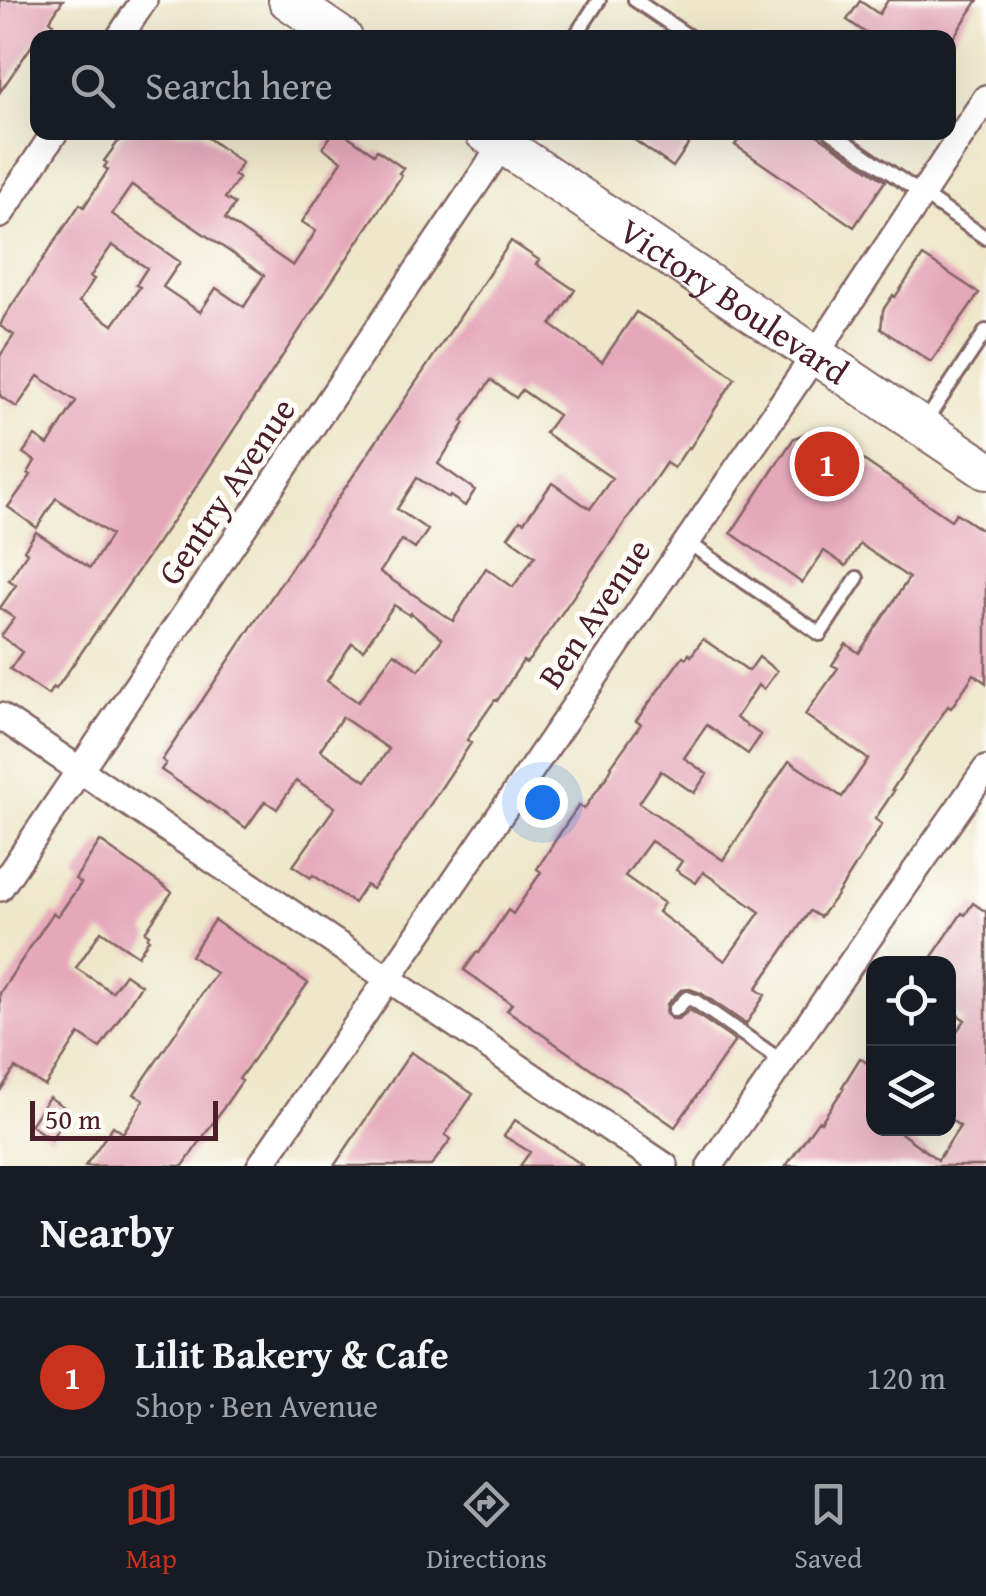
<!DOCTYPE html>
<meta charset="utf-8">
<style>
body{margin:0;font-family:"Gentium Book Plus",serif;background:#20242c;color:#f1f3f6}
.controls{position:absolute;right:30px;bottom:30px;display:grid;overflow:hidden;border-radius:20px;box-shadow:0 10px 40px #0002}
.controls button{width:90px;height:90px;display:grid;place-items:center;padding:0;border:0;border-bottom:2px solid #363941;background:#171b24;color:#f1f3f6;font:50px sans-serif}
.scale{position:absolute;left:30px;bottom:25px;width:188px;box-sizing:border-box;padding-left:10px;border:5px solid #4a1f2b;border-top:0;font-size:28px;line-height:35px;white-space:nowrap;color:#4a1f2b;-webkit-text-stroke:8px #fdfcf7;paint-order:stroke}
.you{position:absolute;left:542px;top:802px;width:35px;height:35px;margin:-25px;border:8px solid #fff;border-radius:50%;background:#1a73e8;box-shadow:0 0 0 15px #1a73e833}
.badge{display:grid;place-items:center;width:65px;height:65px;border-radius:50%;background:#c8321e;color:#fff;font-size:32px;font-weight:700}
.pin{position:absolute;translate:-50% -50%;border:5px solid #fff;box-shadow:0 2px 10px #0006}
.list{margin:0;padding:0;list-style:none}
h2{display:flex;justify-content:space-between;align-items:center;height:130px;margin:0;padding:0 40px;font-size:42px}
h2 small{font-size:32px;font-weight:400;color:#9ea1a6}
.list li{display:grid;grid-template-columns:65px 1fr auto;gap:30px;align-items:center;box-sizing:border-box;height:160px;padding:0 40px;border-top:2px solid #363941}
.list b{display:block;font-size:38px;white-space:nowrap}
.list p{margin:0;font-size:32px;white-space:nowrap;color:#9ea1a6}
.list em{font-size:32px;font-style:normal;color:#9ea1a6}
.icon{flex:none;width:55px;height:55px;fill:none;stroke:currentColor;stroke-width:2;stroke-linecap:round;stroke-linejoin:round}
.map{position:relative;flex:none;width:986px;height:1166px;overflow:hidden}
.search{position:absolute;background:#171b24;box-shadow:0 10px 40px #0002;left:30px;right:30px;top:30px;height:110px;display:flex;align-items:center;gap:25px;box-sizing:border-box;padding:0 35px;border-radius:20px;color:#9ea1a6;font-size:38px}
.sheet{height:290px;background:#171b24}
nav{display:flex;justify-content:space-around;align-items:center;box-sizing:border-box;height:140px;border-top:2px solid #363941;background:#171b24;font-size:28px;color:#9ea1a6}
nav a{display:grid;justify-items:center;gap:5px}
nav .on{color:#c8321e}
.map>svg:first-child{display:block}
.building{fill:#e5a8bb;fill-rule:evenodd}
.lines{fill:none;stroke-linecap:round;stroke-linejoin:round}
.service-casing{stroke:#836563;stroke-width:18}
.minor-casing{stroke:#836563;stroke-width:30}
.secondary-casing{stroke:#836563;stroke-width:42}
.service{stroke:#fff;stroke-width:12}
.minor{stroke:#fff;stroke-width:25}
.secondary{stroke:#fff;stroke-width:38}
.labels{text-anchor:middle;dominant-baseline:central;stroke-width:10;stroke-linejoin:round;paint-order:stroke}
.street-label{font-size:35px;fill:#4a1f2b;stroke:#fdfcf7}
</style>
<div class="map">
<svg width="986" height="1166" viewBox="0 0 986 1166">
<rect width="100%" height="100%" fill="#fdfcf7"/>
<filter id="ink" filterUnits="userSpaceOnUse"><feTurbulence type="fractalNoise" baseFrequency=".01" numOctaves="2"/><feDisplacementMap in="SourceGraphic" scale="20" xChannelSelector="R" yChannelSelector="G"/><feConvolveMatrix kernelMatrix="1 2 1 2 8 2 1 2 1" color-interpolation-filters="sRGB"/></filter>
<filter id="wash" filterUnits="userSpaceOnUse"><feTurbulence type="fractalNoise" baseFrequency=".0048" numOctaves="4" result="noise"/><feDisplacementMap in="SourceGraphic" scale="40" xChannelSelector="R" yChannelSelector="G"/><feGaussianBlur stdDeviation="2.25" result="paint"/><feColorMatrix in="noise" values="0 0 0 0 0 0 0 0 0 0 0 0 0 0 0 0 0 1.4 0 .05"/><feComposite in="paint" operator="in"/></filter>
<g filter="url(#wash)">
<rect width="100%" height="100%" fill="#eee7ca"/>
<g id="blocks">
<!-- building -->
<path class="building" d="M0 0H63L50 20 53 23 43 38H37L0 92Z
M888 0H978L953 38H873L847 20 860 1 879 14Z
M125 132H200L242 163 234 175 239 178 225 198 235 204 225 219 293 266 316 231 302 222 342 161 323 148 333 132H342L374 154 377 150 403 168 399 173 402 175 194 490 56 689 53 687 48 695 10 669 22 652 1 636 14 618 0 608 16 585 9 580 27 553 24 550 36 532 90 568 111 535 56 498 37 528 8 507 31 475 28 473 35 461 23 453 35 436 48 445 76 401 38 376 17 407 0 396V356L14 335 0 326 4 317 80 204 84 207 108 170 104 167 107 163 104 161ZM132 185 264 275 244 307 216 288 200 312 163 287 180 262 112 214ZM112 245 147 268 136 285 140 287 113 325 79 302 94 279 90 277Z
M623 132H697L673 167Z
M744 132H813L885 181 854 227 735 145Z
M511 241 539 260 536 264 575 290 551 325 602 362 636 312 686 342 735 378 690 448 688 447 674 468 666 463 530 659 526 663 523 661 497 701 495 700 467 740 471 743 392 862 372 889 366 885 354 903 313 875 311 878 293 866 335 807 296 781 277 809 265 801 246 828 161 770 166 763 162 760ZM491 380 516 398 522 390 558 415 545 433 612 478 590 509 552 483 524 522 520 520 508 537 535 556 513 587 486 568 453 621 380 572 402 540 415 549 428 530 397 509 417 478 449 498 450 496 465 506 475 490 438 464 465 423 462 421ZM394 605 409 615 411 613 442 639 419 670 394 653 358 702 327 681 352 643 363 650ZM342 717 389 749 366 781 320 750Z
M923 256 979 293 931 362 881 329 883 310 893 295 895 297Z
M814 430 824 433 951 520 956 513 986 533V683L974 674 951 708 948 706 892 790 894 791 875 819 882 824 835 898 820 917 810 911 756 989 765 995 746 1024 701 993 690 989 681 990 667 1004 666 1014 672 1019H678L690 1010 735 1041 675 1127 507 1010 512 1004 464 970 477 952 479 953 508 910 513 914 541 872 537 869 566 824 579 805 584 809 607 776 612 767 611 766 641 724 636 721 683 656 686 658 689 654 691 656 703 639 749 671 759 657 777 671 764 689 758 685 736 718 761 735 748 754 707 725 684 758 707 774 694 793 661 771 639 803 723 860 789 761 842 797 868 759 805 715 838 668 832 665 846 644 859 653 909 578 860 544 846 566 824 551 802 583 731 533 794 438ZM651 841 682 861 676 870 696 883 703 872 760 912 725 961 658 912 664 903 625 876Z
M100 841 172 892 145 932 149 935 147 938 149 939 138 956 101 931 76 968 112 992 125 974 141 985 100 1048 79 1034 45 1086 15 1068 0 1091V993L53 913 58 916 81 883 75 879Z
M973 903 986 912V1166H786L818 1121 821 1122 844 1088 842 1087 860 1058 874 1068V1128H894L938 1160 960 1126 948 1118V1043L965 1020 948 1008V964H927L962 913 965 915Z
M214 920 308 983 239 1079 242 1081 183 1166H85L113 1126 123 1133 144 1100 134 1094 216 973 191 956Z
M411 1052 473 1094 445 1135 451 1139 431 1166H334Z
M49 1097 70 1111 51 1139 30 1125Z
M515 1120 575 1160 583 1166H520L530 1152 504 1136Z"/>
</g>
</g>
<g filter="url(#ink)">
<use href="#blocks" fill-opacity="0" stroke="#836563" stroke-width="2.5"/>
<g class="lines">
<defs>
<path id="service" d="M635 0 691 38
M574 38 599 0
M831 132 986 238
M923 425 986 331
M686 541 820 634 857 578
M675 1010 687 998 695 1001 783 1062"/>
<path id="minor" d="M119 38 144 0
M0 215 55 132
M0 716 665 1166
M0 888 502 145
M260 1166 815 355 986 98
M710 1166 986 769"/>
<g id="secondary">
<path d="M288 0 343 38"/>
<path id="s1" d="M484 132 986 470"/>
</g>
</defs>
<!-- service casing -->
<use href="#service" class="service-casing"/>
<!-- minor casing -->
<use href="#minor" class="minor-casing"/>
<!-- secondary casing -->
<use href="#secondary" class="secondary-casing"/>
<!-- service -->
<use href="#service" class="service"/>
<!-- minor -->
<use href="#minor" class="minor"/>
<!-- secondary -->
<use href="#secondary" class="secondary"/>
</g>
</g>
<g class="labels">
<!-- street labels -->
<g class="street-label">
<text stroke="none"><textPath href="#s1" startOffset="302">Victory Boulevard</textPath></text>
<text transform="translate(226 491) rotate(-56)">Gentry Avenue</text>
<text transform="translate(594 613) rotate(-56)">Ben Avenue</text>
</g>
</g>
</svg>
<div class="controls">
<button><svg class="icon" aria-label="locate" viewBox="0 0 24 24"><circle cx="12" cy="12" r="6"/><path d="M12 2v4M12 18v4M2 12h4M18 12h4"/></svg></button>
<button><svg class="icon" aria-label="layers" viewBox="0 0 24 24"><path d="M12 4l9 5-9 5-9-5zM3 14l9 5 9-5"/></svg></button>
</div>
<div class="scale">50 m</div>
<div class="you"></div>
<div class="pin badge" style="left:827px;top:464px">1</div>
<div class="search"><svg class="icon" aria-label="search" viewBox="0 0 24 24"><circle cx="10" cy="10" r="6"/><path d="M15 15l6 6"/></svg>Search here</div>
</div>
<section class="sheet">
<h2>Nearby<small></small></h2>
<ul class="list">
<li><span class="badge">1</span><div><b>Lilit Bakery &amp; Cafe</b><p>Shop · Ben Avenue</p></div><em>120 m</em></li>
</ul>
</section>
<nav>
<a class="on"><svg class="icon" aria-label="map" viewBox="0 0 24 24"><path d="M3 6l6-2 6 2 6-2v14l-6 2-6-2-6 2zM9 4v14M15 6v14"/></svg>Map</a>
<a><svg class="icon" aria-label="directions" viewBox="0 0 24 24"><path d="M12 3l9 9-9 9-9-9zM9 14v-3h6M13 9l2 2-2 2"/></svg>Directions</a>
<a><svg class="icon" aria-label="saved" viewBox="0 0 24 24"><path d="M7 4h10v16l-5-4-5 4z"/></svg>Saved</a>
</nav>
